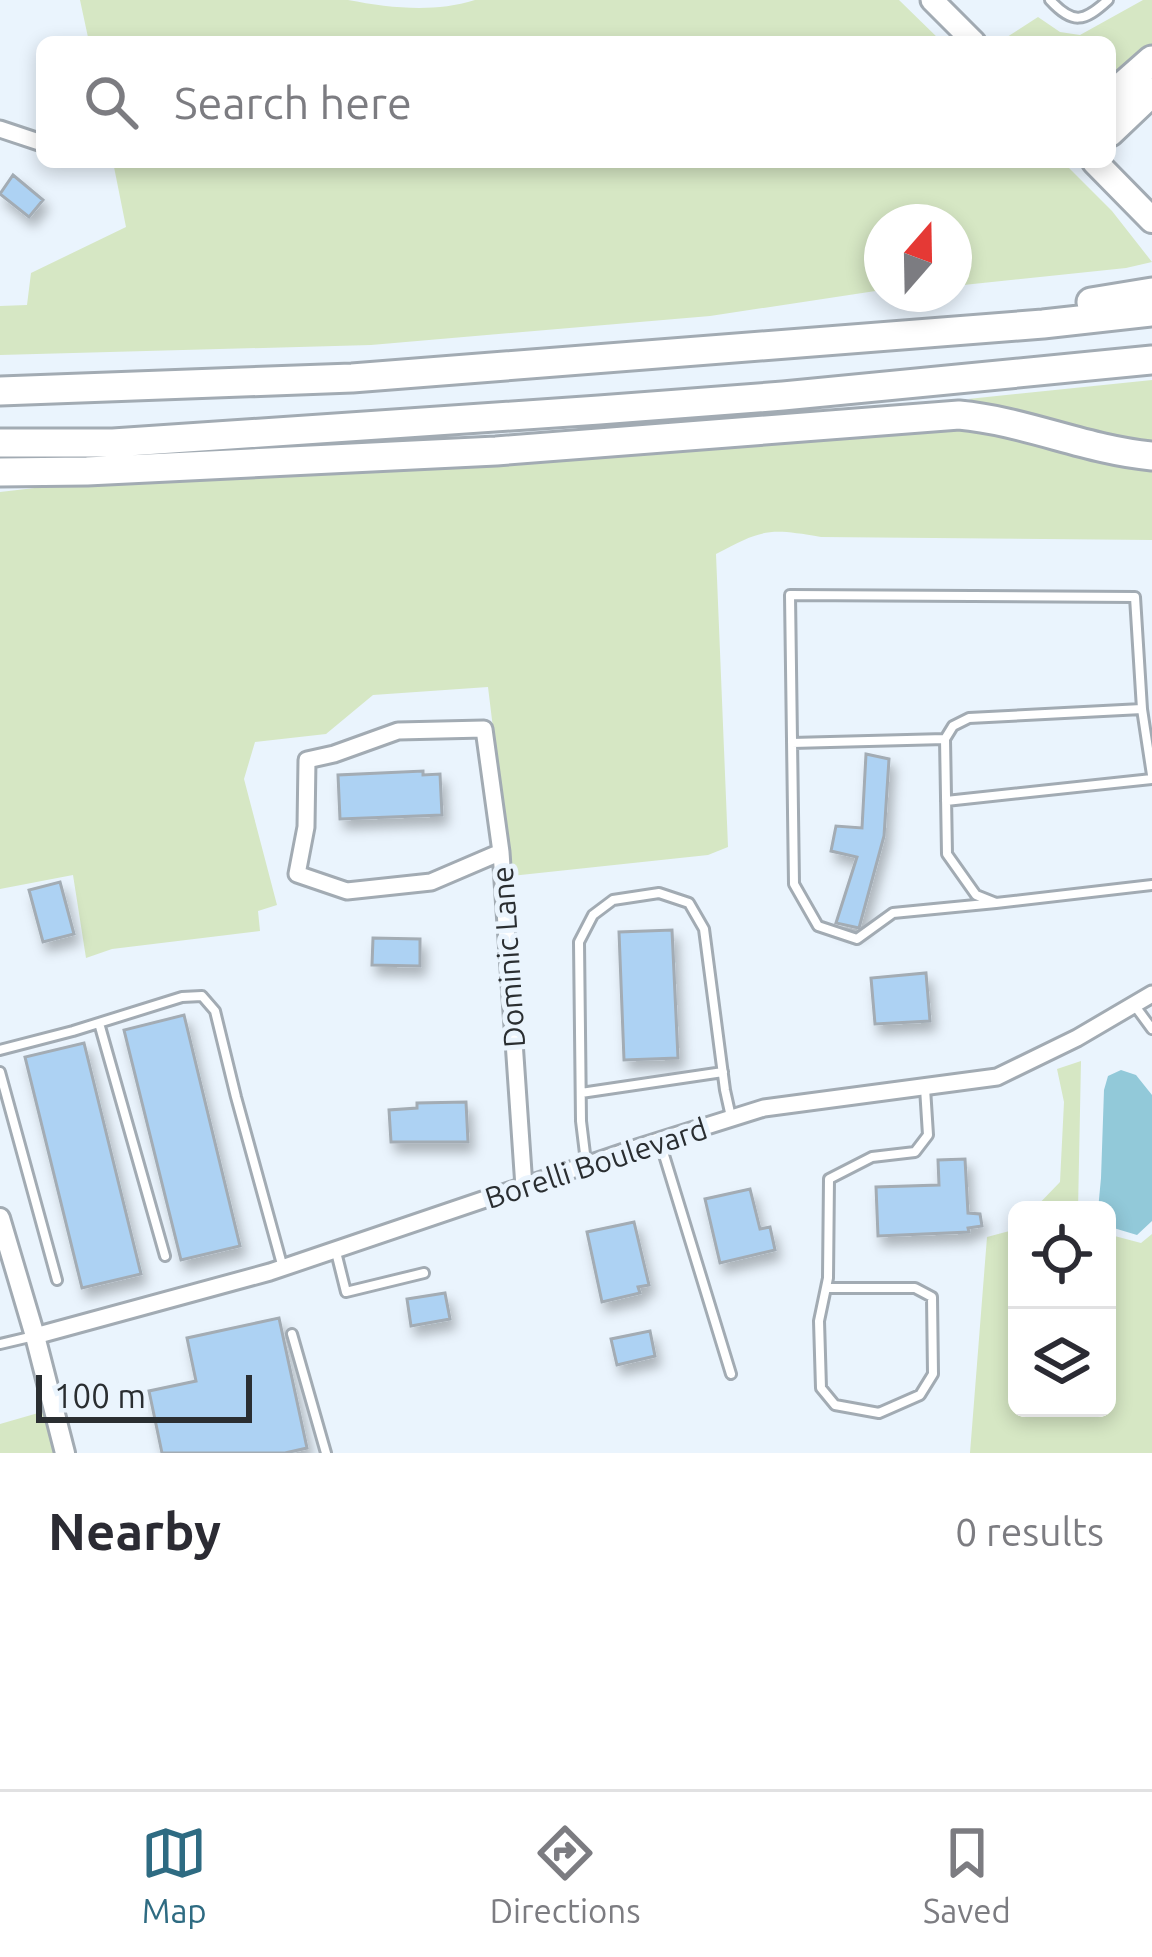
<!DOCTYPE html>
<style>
body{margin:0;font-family:Ubuntu,sans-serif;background:#f7f7f7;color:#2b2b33}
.controls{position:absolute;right:36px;bottom:36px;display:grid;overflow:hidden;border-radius:18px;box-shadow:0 6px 18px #0003}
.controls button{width:108px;height:108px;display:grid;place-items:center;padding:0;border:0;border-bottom:3px solid #e1e1e2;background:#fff;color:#2b2b33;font:60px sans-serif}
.compass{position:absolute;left:864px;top:204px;width:108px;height:108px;border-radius:50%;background:#fff;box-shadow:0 6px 18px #0003;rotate:20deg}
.scale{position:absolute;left:36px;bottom:30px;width:216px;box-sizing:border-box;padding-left:12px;border:6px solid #2a2e31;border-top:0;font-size:33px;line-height:42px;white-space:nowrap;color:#2a2e31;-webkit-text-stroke:9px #eaf4fd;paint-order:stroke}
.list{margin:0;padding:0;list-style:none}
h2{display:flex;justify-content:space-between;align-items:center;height:156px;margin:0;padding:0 48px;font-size:51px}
h2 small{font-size:39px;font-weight:400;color:#7c7c81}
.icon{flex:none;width:66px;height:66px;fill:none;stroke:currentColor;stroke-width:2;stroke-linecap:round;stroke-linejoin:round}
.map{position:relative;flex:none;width:1152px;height:1453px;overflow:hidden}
.search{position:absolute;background:#fff;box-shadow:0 6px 18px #0003;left:36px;right:36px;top:36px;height:132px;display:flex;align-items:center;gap:30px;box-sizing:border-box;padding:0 42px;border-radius:18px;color:#7c7c81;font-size:45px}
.sheet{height:336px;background:#fff}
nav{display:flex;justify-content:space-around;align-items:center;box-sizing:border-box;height:168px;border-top:3px solid #e1e1e2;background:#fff;font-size:33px;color:#7c7c81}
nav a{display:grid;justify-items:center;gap:6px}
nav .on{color:#2e6b82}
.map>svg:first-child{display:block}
.green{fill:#d6e7c4}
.water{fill:#92c9d9}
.building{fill:#add2f3;stroke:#a3acb4;stroke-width:3;filter:url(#shadow)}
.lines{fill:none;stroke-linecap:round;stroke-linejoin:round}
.service-casing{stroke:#a2abb3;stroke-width:14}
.minor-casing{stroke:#a2abb3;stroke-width:21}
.tertiary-casing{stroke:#a2abb3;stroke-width:24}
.secondary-casing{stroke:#a2abb3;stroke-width:27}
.primary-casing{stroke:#a2abb3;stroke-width:30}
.motorway-casing{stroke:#a2abb3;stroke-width:33}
.service{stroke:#fff;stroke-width:8}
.minor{stroke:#fff;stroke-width:15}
.tertiary{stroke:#fff;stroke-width:18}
.secondary{stroke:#fff;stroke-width:21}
.primary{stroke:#fff;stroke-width:24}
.motorway{stroke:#fff;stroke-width:27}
.labels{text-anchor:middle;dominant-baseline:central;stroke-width:10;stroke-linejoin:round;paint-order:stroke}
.street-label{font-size:30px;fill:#2a2e31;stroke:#eaf4fd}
</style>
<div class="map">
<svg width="1152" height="1453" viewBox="0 0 1152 1453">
<defs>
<filter id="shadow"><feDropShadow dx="5" dy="9" stdDeviation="6" flood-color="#0004"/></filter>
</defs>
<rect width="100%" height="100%" fill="#eaf4fd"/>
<!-- green -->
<path class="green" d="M80 0H348C391 8 433 13 475 0H899L942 42H89Z
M1143 0H1152V48L1110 81V42H1013L1007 37 1038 17 1060 32 1080 35Z
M113 162H1063L1112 211 1152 262 1126 268 954 286V222H882V290L710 316 371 345 0 355V306L27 305 31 273 126 227Z
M1152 380V440L1148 443 1048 422 968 399Z
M934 425 984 432 1152 469V540L821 537C768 528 763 529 716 554L728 847 708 855 511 876 488 687 373 695 326 734 255 742 244 779 277 905 258 911 260 931 112 949 86 958 73 875 0 889V492L121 478Z
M1081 1061 1078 1210H1033L1060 1182 1064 1102 1057 1069Z
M1017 1229V1408H1107V1234L1141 1243 1152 1234V1453H970L987 1237Z
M52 1409 64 1453H0V1424Z"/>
<!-- water -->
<path class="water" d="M1121 1070 1136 1075 1152 1095V1221L1137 1235 1107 1226V1210H1098L1101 1178 1104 1090 1108 1076Z"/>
<!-- building -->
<path class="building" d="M13 175 43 200 29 217 0 194Z
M866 754 889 759 884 836 859 928 836 923 857 857 831 851 836 826 862 828Z
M423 771V775L440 774 442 815 340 819 338 775Z
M60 882 74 934 43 942 29 890Z
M672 930 678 1058 624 1060 619 932Z
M373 938 420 939V966L372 965Z
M926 973 930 1021 875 1024 871 978Z
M184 1015 240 1246 181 1260 124 1030Z
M84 1043 141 1274 82 1288 25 1057Z
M466 1102 468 1142H391L389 1110 417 1108V1103Z
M965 1159 968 1213 980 1214 982 1226 968 1228 969 1232 878 1236 876 1187 939 1185 938 1160Z
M750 1189 760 1229 770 1227 775 1250 720 1263 705 1199Z
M634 1222 649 1285 638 1287 640 1293 602 1302 587 1232Z
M445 1293 450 1319 411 1326 407 1299Z
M279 1318 307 1448 285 1453H162L149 1391 196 1381 187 1338Z
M650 1331 655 1356 617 1365 611 1339Z"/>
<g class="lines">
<defs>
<path id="service" d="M1050 0C1073 25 1084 22 1108 0
M792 743 945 739
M1152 775 1142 709 969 718 953 726 945 739 947 854 976 895 996 903 1152 885
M946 801 1152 779
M996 903 893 913 857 939 818 926 794 884 790 595 1135 597 1142 709
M1135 1006 1152 1029
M99 1023 165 1256
M0 1050 73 1031 182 997 202 996 215 1011 236 1097 283 1268
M0 1072 57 1280
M581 1093 723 1072
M660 1142 731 1374
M586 1162 581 1121 579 942 593 915 613 900 659 893 689 903 704 929 725 1090 731 1117
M336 1252 346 1292 424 1273
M826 1288H915L932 1297 933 1374 920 1395 879 1413 835 1405 821 1388 819 1321 828 1278 829 1179 872 1157 915 1152 928 1135 925 1088
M292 1334 326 1453
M0 1344 34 1336"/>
<path id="minor" d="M0 129 42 143
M501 852 431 882 347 891 297 874 306 827 307 760 334 754 398 731 484 729 501 852 524 1187
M35 1336 270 1272 627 1151 764 1108 997 1077 1077 1038 1152 994"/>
<path id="tertiary" d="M0 1218 35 1336 65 1453"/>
<path id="secondary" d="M932 0 974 42"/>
<path id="primary" d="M1095 162 1152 220"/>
<path id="motorway" d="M1110 97 1152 60
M1110 132 1152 92
M1091 302 1152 292
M0 391 352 378 1043 324 1152 312
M0 443H113L599 410 783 396 1152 360
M0 472 87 471 496 451 959 415C1025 421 1086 450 1152 456"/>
</defs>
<!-- service casing -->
<use href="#service" class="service-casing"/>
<!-- minor casing -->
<use href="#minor" class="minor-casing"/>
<!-- tertiary casing -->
<use href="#tertiary" class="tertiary-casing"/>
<!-- secondary casing -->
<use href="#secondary" class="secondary-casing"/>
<!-- primary casing -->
<use href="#primary" class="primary-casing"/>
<!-- motorway casing -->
<use href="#motorway" class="motorway-casing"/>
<!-- service -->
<use href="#service" class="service"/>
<!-- minor -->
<use href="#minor" class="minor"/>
<!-- tertiary -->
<use href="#tertiary" class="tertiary"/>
<!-- secondary -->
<use href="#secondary" class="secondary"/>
<!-- primary -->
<use href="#primary" class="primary"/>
<!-- motorway -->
<use href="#motorway" class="motorway"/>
</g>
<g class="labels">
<!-- street labels -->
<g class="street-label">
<text transform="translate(508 957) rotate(-94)">Dominic Lane</text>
<text transform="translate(596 1163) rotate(-18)">Borelli Boulevard</text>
</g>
</g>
</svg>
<div class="controls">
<button><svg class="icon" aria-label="locate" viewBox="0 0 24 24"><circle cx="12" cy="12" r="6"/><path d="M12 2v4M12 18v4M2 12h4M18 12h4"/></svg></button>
<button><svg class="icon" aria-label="layers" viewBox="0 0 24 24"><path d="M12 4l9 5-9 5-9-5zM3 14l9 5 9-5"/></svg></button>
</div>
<svg class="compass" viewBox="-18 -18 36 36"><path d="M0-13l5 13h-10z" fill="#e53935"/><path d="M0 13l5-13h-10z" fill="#7c7c81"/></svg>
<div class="scale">100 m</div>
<div class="search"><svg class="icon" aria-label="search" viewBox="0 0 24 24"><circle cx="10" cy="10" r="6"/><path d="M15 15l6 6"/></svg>Search here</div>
</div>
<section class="sheet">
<h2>Nearby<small>0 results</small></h2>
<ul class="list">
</ul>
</section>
<nav>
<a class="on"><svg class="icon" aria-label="map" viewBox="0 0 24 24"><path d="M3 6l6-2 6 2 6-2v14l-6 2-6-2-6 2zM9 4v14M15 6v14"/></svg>Map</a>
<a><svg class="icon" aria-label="directions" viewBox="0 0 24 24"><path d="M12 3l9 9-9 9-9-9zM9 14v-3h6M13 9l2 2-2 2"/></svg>Directions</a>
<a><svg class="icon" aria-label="saved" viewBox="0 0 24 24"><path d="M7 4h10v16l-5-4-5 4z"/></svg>Saved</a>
</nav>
